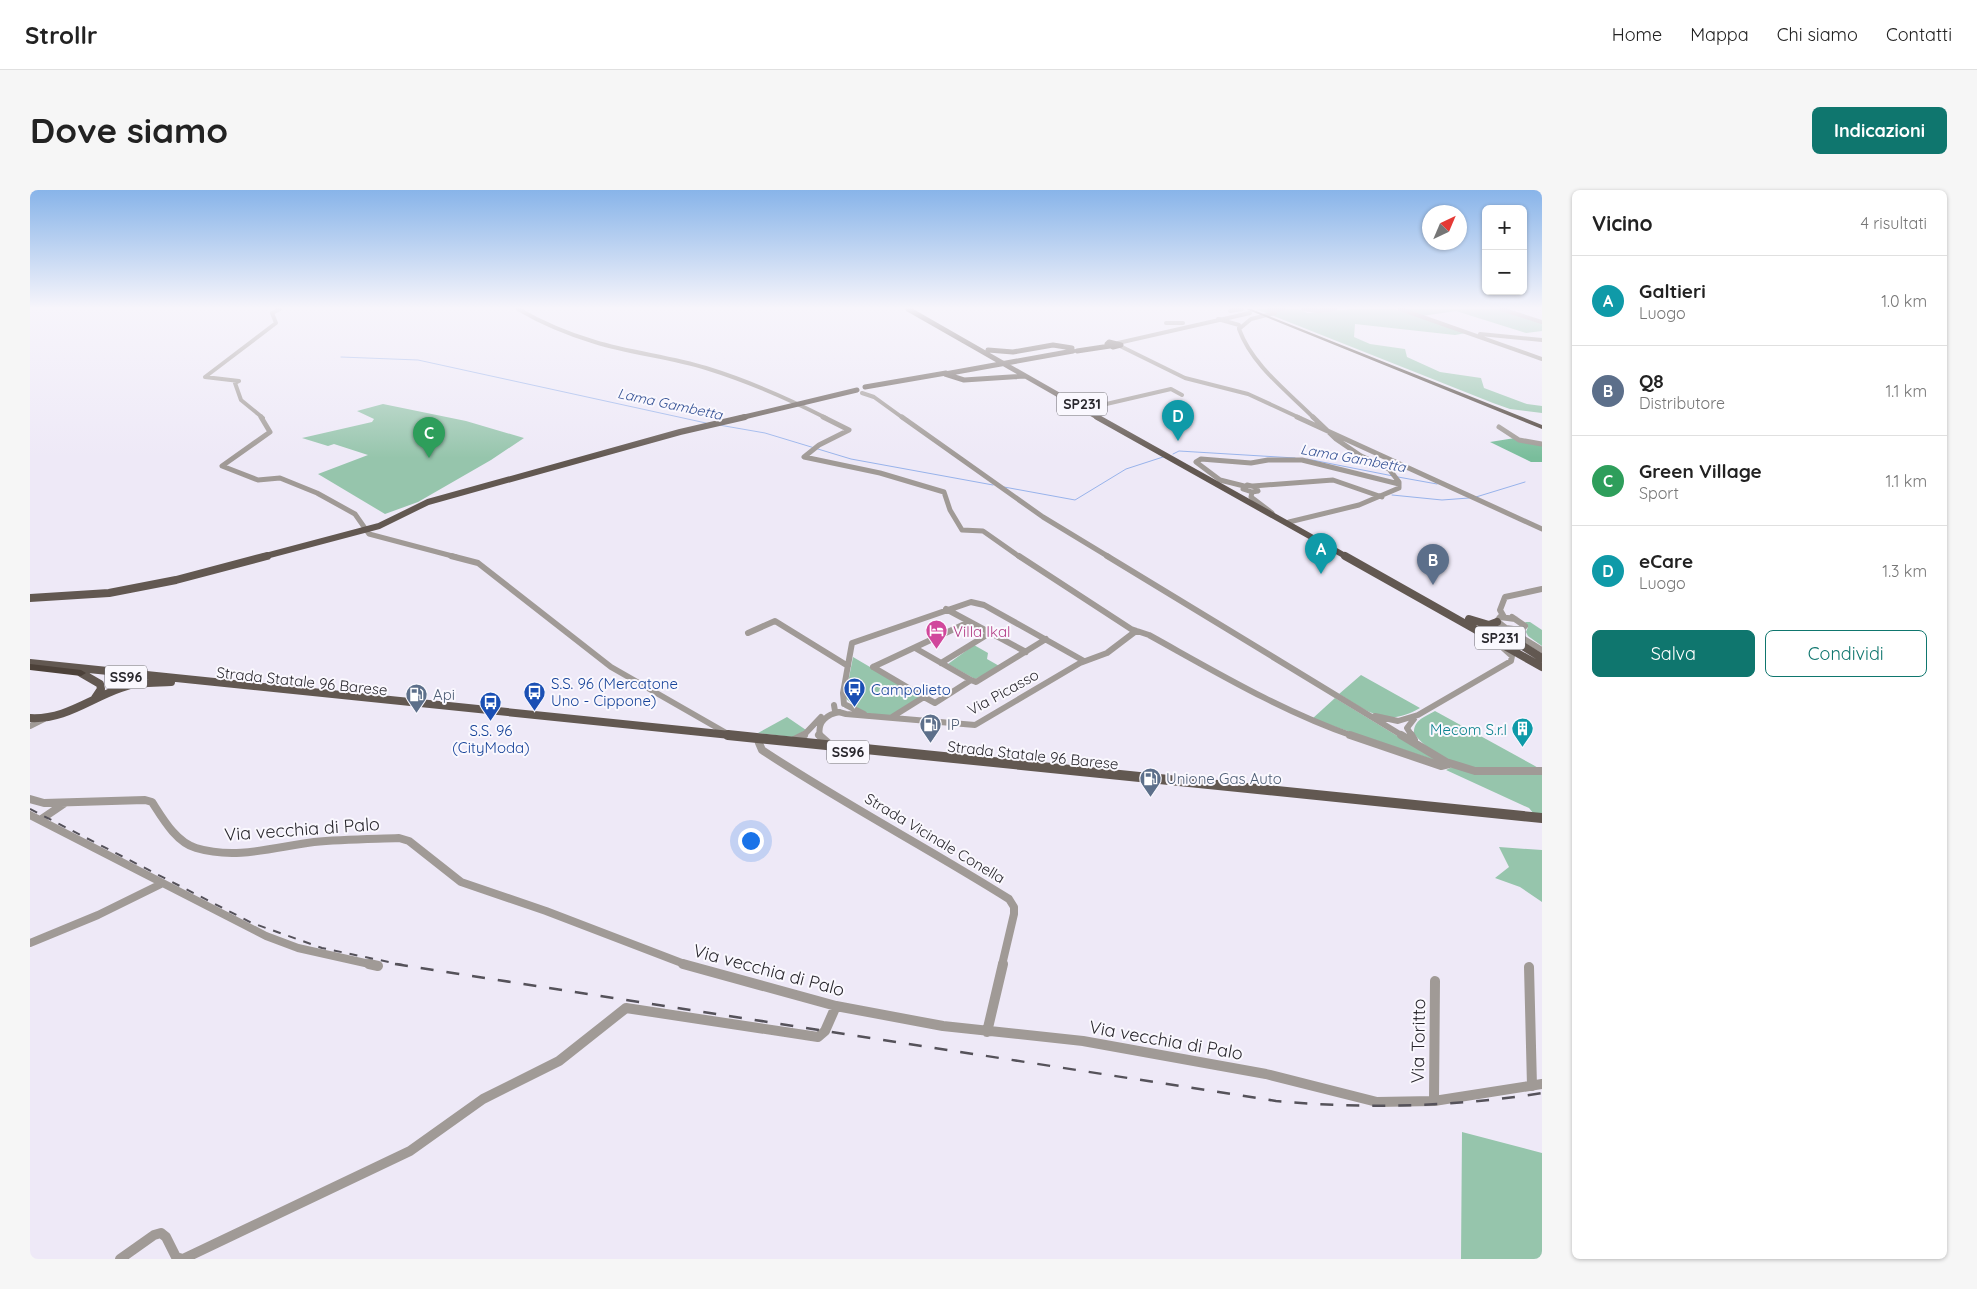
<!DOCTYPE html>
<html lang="it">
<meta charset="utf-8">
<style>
body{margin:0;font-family:Quicksand,sans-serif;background:#f6f6f6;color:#222}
.controls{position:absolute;right:15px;top:15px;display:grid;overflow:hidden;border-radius:8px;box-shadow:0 1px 4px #0004}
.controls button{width:45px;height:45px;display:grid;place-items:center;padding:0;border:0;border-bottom:1px solid #e0e0e0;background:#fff;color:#222;font:25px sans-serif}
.compass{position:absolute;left:1392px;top:15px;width:45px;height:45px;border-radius:50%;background:#fff;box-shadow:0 1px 4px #0004;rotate:44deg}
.you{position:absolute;left:720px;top:650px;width:18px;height:18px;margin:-12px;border:4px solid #fff;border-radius:50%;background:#1a73e8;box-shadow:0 0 0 8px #1a73e833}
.badge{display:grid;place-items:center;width:32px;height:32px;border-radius:50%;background:#0f766e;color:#fff;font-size:16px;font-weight:700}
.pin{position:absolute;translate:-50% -41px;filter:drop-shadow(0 1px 2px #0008)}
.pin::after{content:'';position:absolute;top:26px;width:18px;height:15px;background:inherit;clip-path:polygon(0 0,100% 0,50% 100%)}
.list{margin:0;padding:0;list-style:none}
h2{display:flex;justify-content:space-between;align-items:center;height:65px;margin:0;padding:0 20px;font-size:21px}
h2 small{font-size:16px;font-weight:400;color:#767676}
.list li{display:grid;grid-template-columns:32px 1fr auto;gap:15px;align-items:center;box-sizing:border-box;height:90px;padding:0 20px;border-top:1px solid #e0e0e0}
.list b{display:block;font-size:19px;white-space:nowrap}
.list p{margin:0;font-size:16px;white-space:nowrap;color:#767676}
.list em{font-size:16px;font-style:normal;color:#767676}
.actions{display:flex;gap:10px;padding:15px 20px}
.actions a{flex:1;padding:11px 0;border:1px solid #0f766e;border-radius:8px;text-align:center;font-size:18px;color:#0f766e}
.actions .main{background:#0f766e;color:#fff}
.map{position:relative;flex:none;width:1512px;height:1069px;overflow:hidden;border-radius:8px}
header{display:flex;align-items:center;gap:30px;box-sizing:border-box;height:70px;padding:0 25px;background:#fff;border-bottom:1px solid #e0e0e0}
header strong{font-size:24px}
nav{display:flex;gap:28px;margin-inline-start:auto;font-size:18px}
.intro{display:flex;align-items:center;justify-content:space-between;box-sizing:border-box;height:120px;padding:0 30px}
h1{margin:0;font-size:35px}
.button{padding:12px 22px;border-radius:8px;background:#0f766e;color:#fff;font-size:18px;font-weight:700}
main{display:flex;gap:30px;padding:0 30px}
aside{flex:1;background:#fff;border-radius:8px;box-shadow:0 1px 4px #0004}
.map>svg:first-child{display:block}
.green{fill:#96c5ac}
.forest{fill:#79bd9b}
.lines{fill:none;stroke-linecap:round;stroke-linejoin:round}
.stream{stroke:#98b3eb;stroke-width:1}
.minor-far4{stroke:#a09a96;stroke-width:4}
.minor-far3{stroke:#a09a96;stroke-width:5}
.minor-far2{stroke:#a09a96;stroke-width:6}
.minor-far1{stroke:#a09a96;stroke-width:8}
.minor{stroke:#a09a96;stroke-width:10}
.major-far3{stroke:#625851;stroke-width:5}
.major-far2{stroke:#625851;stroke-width:6}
.major-far1{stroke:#625851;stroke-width:8}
.major{stroke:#625851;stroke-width:10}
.highway{fill:#4c4139;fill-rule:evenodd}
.rail-far1{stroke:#55525a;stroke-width:2;stroke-dasharray:8 8;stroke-linecap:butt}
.rail{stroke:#55525a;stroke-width:2.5;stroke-dasharray:13 13;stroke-linecap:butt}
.labels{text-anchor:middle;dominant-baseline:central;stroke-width:4;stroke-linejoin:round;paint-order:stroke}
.far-water-label{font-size:14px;font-style:italic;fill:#355295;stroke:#faf8fe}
.shield{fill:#faf8fe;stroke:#68666c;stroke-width:1}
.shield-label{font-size:14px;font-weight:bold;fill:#2a282e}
.hotel-label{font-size:15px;fill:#b23c85;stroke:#faf8fe;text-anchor:start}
.street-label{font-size:15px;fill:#2a282e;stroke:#faf8fe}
.transit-label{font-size:15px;fill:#164399;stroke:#faf8fe;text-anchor:start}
.service-label{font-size:15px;fill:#4e5e75;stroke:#faf8fe;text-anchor:start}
.culture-label{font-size:15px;fill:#0d838f;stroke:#faf8fe;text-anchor:end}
.near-street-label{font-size:18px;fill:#2a282e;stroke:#faf8fe}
</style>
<header>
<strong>Strollr</strong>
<nav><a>Home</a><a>Mappa</a><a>Chi siamo</a><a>Contatti</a></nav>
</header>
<div class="intro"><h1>Dove siamo</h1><a class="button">Indicazioni</a></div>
<main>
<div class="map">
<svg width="1512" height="1069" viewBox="0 0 1512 1069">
<rect width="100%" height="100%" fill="#eee9f7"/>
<!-- green -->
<path class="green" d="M1226 119H1268L1278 123 1321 119H1365L1436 143 1425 145 1325 134 1324 147 1340 154 1375 159 1377 167 1410 182 1451 188 1454 198 1497 214 1512 216V223L1480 219 1463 213Z
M1372 119H1469L1512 133V141L1496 143 1426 121 1392 126Z
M353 214 436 231 494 248 461 270 388 312 355 324 288 284 338 265 304 254 298 256 272 248 342 232 344 229 327 221Z
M1495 432H1500L1512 440V456L1498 446 1496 442 1498 437Z
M944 455 958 463 957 469 971 477 945 489 918 474Z
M823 467 891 507 862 526 834 523 815 508Z
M1331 485 1390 518C1356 538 1339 522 1309 504Z
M1305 508 1410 572 1282 529Z
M1405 521 1505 576 1508 578C1460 579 1419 585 1384 544 1383 530 1395 527 1405 521Z
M757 527 776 540 763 547 728 543Z
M1422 577 1512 583V623L1504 624 1499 618 1416 580Z
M1469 657 1512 660V712L1490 697 1465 688 1479 677Z
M1432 942 1512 963V1069H1431Z"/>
<!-- forest -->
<path class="forest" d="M1485 248 1512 254V272H1501L1460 252Z"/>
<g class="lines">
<!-- stream -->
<path class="stream" d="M311 167 388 170 676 233
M689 235 735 243 821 269 963 295
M1143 264 1149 261 1265 268
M1277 269 1363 286
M1368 287 1407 294
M974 297 1045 310 1096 279 1133 267
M1362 305 1412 310 1439 308
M1446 307 1495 292"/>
<!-- minor-far4 -->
<path class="minor-far4" d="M488 119C512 133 538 144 565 152 601 163 640 167 676 178 718 191 757 208 796 228
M1273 119 1288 121 1305 119
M1370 119 1512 169
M1471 119 1512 132
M1239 120 1253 119
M1200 121 1212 119
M1245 123 1221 129 1209 139C1222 175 1257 201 1284 228
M1188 129 1209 135V139
M1136 133H1153
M1450 144 1512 150
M1088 153 1220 123
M1090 156 1155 188 1218 204 1270 228
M832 203 844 207 873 228
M1059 218 1141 199 1152 205
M233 228 211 210 205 193 209 191 175 187 246 133 242 123 250 119"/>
<!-- minor-far3 -->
<path class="minor-far3" d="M231 227 240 242 192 276 228 290 250 288 287 303 325 324 339 344 426 367
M793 227 819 240 789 255 774 267 850 283 914 302 920 320 932 340 953 341 990 367
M872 227 1013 327 1079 367
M1267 227 1512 339
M1469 237 1489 250 1512 254
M1217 295 1226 297 1228 301 1222 302 1213 299Z
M1214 296 1190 290 1166 272 1171 269 1221 273 1238 270H1272L1369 294
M1223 296 1303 290 1352 307
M1222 302 1221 307 1242 323
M1259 332 1329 315 1369 298V292L1359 279 1331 266 1306 249 1283 227"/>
<!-- minor-far2 -->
<path class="minor-far2" d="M421 366 448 373 581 477 698 544
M989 366 1101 439 1119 445C1186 482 1251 521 1323 546
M1077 366 1373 546
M916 419 996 462
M1474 427 1470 420 1475 407 1512 399
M1482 427 1495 436 1491 440
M1485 429 1470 427 1467 431 1476 438 1491 440
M1484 440 1489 446 1512 460
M718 443 745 431 818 476
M885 458 941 490
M911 473 960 443
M843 477 939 432
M843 477 894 507
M814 514 813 503 822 453 941 412 954 415 1054 471
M804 515 805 521 816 524 945 535 1050 473 1077 463 1106 441
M816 515 834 524
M1345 526 1368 531 1388 525 1481 471 1482 466 1472 457
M862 527 894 507 905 513 941 490 946 492 1016 449
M0 536 14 529
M773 546 791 527
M790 546C787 532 797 524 810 522
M1382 546 1377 538 1384 529"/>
<!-- minor-far1 -->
<path class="minor-far1" d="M789 545 798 553
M1320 545 1411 576 1419 574
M1371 545 1416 572 1445 581H1512
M1381 545 1384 550
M764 550 774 545
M729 553 732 560C812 613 898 658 979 709L984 717V724L972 775
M0 609 14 613 115 610 122 612C133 629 146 652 166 658 206 670 245 657 284 652 312 649 341 649 369 648L379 651 431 692 516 721 657 775
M0 625 236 746 268 758 344 775
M10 630 35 613
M0 753 68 725 131 694"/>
<!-- minor -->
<path class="minor" d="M339 774 348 776
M653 774 806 816 913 836 1053 851 1236 884 1347 912 1404 911 1512 894
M1499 777 1502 896
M957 842 973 774
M1404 911 1405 791
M90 1069 124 1045 131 1043 136 1047 146 1067 153 1069 380 961 453 909 529 871 596 818 788 847 795 841 806 816"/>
<!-- major-far3 -->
<path class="major-far3" d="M878 119 1069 228
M1079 152 1091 155 1083 157 1077 154Z
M958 160 983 162 1023 155 1042 158
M1047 161 1080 156
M995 186 934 190 915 184 1043 161
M835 197 916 183
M710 228 827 200"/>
<!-- major-far2 -->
<path class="major-far2" d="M1067 227 1317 367
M232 367 349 336 398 312 650 242 715 227"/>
<!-- major-far1 -->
<path class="major-far1" d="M1315 366 1512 477
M0 408 79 403 146 390 237 366
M1439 429 1459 435 1467 432
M1481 440 1472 443 1512 468
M0 473 710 546
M51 483 70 494 71 499 65 508
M0 528C35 530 59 509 91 498 107 492 124 493 141 492"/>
<!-- major -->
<path class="major" d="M698 545 1512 628"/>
<!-- highway -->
<path class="highway" d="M1216 119H1221L1512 235V239Z
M0 474 51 480 56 483 51 486 0 480Z"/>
<!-- rail-far1 -->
<path class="rail-far1" d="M0 619 222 733 292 758 373 775"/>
<!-- rail -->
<path class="rail" d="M365 774 1246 911C1336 919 1423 917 1512 903"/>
</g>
<!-- sky -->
<linearGradient id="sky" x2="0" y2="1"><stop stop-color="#88b4e9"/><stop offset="0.44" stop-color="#f7f5fb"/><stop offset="1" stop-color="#f7f5fb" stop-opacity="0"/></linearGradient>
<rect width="1512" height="268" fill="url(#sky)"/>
<!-- icons -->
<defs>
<symbol id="hotel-pin" viewBox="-11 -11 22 30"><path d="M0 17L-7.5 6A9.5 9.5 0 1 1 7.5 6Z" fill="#d1479c" stroke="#faf8fe"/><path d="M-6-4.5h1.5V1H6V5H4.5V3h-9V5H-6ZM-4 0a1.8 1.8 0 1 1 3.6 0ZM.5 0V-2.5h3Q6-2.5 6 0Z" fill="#fff"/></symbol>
<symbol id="bus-pin" viewBox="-11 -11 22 30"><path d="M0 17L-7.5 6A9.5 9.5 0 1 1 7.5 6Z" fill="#1a4fb4" stroke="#faf8fe"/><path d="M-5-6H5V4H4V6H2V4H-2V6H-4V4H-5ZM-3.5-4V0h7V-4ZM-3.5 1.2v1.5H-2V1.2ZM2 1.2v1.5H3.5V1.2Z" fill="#fff"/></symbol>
<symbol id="fuel-pin" viewBox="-11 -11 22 30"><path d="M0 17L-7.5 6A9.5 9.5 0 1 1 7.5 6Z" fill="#5c6f8a" stroke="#faf8fe"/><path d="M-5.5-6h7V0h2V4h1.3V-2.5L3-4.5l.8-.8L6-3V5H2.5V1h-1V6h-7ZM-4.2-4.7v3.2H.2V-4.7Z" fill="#fff"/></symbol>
<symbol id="building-pin" viewBox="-11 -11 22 30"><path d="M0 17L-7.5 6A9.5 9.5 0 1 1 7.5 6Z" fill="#0f9aa8" stroke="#faf8fe"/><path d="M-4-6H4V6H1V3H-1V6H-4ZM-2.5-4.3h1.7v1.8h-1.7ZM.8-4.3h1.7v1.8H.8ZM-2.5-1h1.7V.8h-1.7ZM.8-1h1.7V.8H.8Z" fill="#fff"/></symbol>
</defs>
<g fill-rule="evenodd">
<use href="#hotel-pin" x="894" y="428" width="25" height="34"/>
<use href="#bus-pin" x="812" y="486" width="25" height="34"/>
<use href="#bus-pin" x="492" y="490" width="25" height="34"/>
<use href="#fuel-pin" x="374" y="492" width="25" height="34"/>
<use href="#bus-pin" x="448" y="500" width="25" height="34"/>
<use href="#fuel-pin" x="888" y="522" width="25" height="34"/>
<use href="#building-pin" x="1480" y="526" width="25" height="34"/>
<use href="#fuel-pin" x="1108" y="576" width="25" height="34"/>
</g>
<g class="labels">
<!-- far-water labels -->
<g class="far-water-label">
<text transform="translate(640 214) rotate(12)">Lama Gambetta</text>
<text transform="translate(1323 268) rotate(10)">Lama Gambetta</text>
</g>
<!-- shield labels -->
<g class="shield">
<rect x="1027" y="202.5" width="50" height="23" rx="4"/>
<rect x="1445" y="436.5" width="50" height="23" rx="4"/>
<rect x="75" y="475.5" width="42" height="23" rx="4"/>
<rect x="797" y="550.5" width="42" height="23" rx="4"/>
</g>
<g class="shield-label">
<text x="1052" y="214">SP231</text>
<text x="1470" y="448">SP231</text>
<text x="96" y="487">SS96</text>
<text x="818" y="562">SS96</text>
</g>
<!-- hotel labels -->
<g class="hotel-label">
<text x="923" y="441">Villa Ikal</text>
</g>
<!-- street labels -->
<g class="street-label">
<text transform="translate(272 491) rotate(6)">Strada Statale 96 Barese</text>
<text transform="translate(973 502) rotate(-29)">Via Picasso</text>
<text transform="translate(1003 565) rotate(6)">Strada Statale 96 Barese</text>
<text transform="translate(905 648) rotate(31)">Strada Vicinale Conella</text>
</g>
<!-- transit labels -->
<g class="transit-label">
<text x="521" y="493">S.S. 96 (Mercatone<tspan x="521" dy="17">Uno - Cippone)</tspan></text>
<text x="841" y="499">Campolieto</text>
<text x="461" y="540" text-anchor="middle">S.S. 96<tspan x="461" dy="17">(CityModa)</tspan></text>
</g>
<!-- service labels -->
<g class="service-label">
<text x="403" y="504">Api</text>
<text x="917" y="534">IP</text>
<text x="1136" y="588">Unione Gas Auto</text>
</g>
<!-- culture labels -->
<g class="culture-label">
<text x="1477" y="539">Mecom S.r.l</text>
</g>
<!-- near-street labels -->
<g class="near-street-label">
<text transform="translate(272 639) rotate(-4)">Via vecchia di Palo</text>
<text transform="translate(739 780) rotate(15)">Via vecchia di Palo</text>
<text transform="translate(1136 850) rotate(10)">Via vecchia di Palo</text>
<text transform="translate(1388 851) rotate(-89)">Via Toritto</text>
</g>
</g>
</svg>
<div class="controls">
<button>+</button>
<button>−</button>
</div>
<svg class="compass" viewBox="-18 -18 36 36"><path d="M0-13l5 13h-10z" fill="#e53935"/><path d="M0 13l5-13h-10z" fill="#767676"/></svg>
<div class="you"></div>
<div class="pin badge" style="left:1291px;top:384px;background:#0f9aa8">A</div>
<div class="pin badge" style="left:1403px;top:395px;background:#5c6f8a">B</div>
<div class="pin badge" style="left:399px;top:268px;background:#2e9e5b">C</div>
<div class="pin badge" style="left:1148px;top:251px;background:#0f9aa8">D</div>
</div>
<aside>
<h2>Vicino<small>4 risultati</small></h2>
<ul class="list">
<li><span class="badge" style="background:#0f9aa8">A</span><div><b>Galtieri</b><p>Luogo</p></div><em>1.0 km</em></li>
<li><span class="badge" style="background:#5c6f8a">B</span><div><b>Q8</b><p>Distributore</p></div><em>1.1 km</em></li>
<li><span class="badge" style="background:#2e9e5b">C</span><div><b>Green Village</b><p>Sport</p></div><em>1.1 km</em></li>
<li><span class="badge" style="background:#0f9aa8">D</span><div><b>eCare</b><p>Luogo</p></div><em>1.3 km</em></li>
</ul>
<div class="actions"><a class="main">Salva</a><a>Condividi</a></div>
</aside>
</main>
